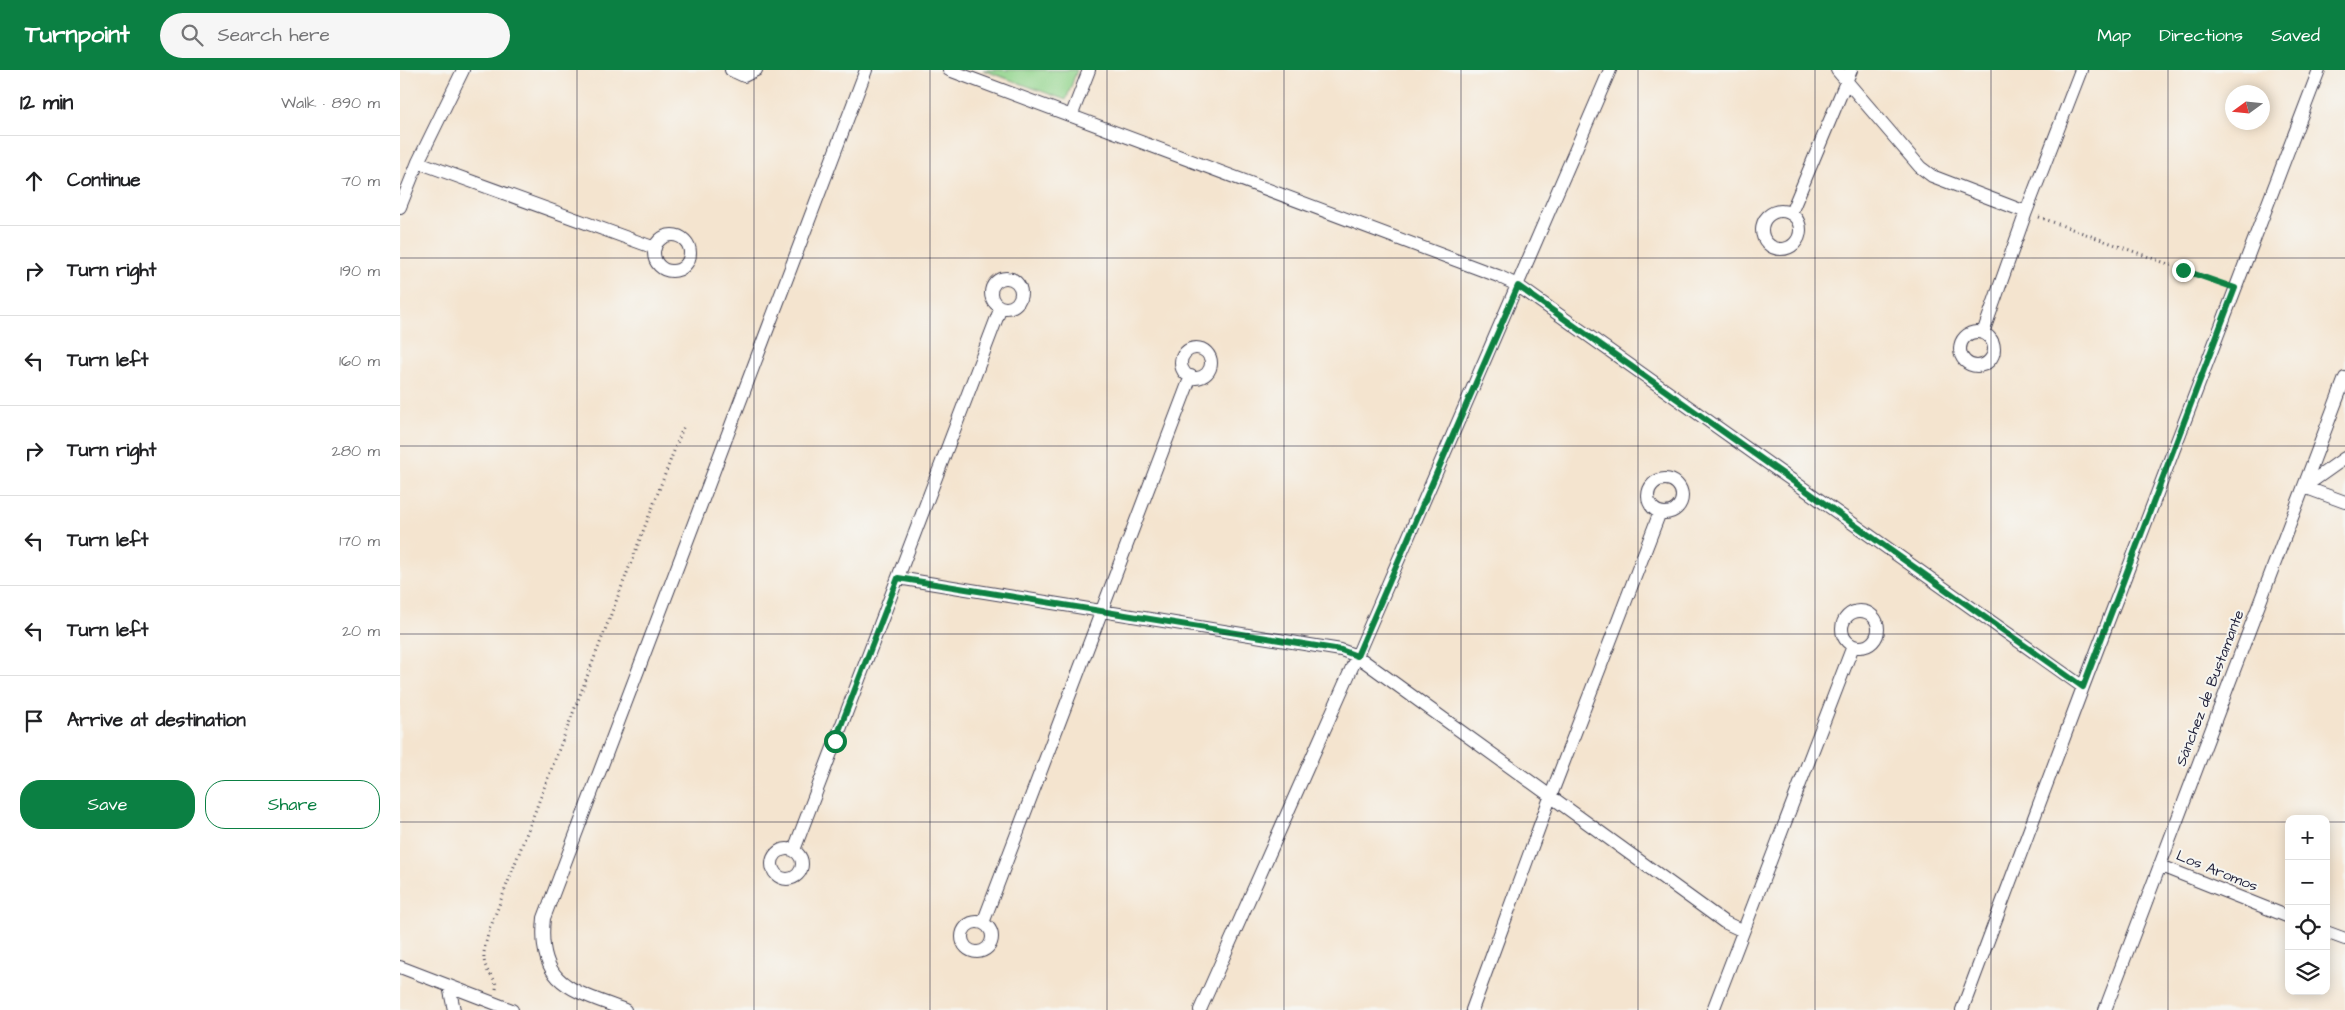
<!DOCTYPE html>
<meta charset="utf-8">
<style>
body{margin:0;font-family:"Architects Daughter",sans-serif;background:#f6f6f6;color:#202124}
.controls{position:absolute;right:15px;bottom:15px;display:grid;overflow:hidden;border-radius:10px;box-shadow:0 2px 12px #0003}
.controls button{width:45px;height:45px;display:grid;place-items:center;padding:0;border:0;border-bottom:1px solid #e0e0e0;background:#fff;color:#202124;font:25px sans-serif}
.compass{position:absolute;left:1825px;top:15px;width:45px;height:45px;border-radius:50%;background:#fff;box-shadow:0 2px 12px #0003;rotate:255deg}
.stop{position:absolute;width:15px;height:15px;margin:-11px;border:4px solid #0b8043;border-radius:50%;background:#fff}
.stop.end{background:#0b8043;border-color:#fff;box-shadow:0 1px 5px #0008}
.list{margin:0;padding:0;list-style:none}
h2{display:flex;justify-content:space-between;align-items:center;height:65px;margin:0;padding:0 20px;font-size:21px}
h2 small{font-size:16px;font-weight:400;color:#757577}
.list li{display:grid;grid-template-columns:32px 1fr auto;gap:15px;align-items:center;box-sizing:border-box;height:90px;padding:0 20px;border-top:1px solid #e0e0e0}
.list b{display:block;font-size:19px;white-space:nowrap}
.list em{font-size:16px;font-style:normal;color:#757577}
.actions{display:flex;gap:10px;padding:15px 20px}
.actions a{flex:1;padding:11px 0;border:1px solid #0b8043;border-radius:20px;text-align:center;font-size:18px;color:#0b8043}
.actions .main{background:#0b8043;color:#fff}
.icon{flex:none;width:28px;height:28px;fill:none;stroke:currentColor;stroke-width:2;stroke-linecap:round;stroke-linejoin:round}
.map{position:relative;flex:none;width:1945px;height:940px;overflow:hidden}
header{display:flex;align-items:center;gap:30px;box-sizing:border-box;height:70px;padding:0 25px;background:#0b8043;color:#fff}
header strong{font-size:24px}
nav{display:flex;gap:28px;margin-inline-start:auto;font-size:18px}
.search{width:350px;height:45px;background:#f6f6f6;display:flex;align-items:center;gap:12px;box-sizing:border-box;padding:0 18px;border-radius:28px;color:#757577;font-size:19px}
main{display:flex}
aside{flex:1;background:#fff}
.map>svg:first-child{display:block}
.park{fill:#92d48c;stroke:#5a7b64}
.lines{fill:none;stroke-linecap:round;stroke-linejoin:round}
.minor-casing{stroke:#423f51;stroke-width:14}
.path{stroke:#423f51;stroke-width:3;stroke-dasharray:1 4;stroke-linecap:butt}
.minor{stroke:#fff;stroke-width:12}
.route{stroke:#0b8043;stroke-width:6}
.grid{fill:none;stroke:#22223b;stroke-width:1;stroke-opacity:0.55}
.labels{text-anchor:middle;dominant-baseline:central;stroke-width:4;stroke-linejoin:round;paint-order:stroke}
.street-label{font-size:15px;fill:#22223b;stroke:#f6f6f2}
</style>
<header>
<strong>Turnpoint</strong>
<div class="search"><svg class="icon" aria-label="search" viewBox="0 0 24 24"><circle cx="10" cy="10" r="6"/><path d="M15 15l6 6"/></svg>Search here</div>
<nav><a>Map</a><a>Directions</a><a>Saved</a></nav>
</header>
<main>
<aside>
<h2>12 min<small>Walk · 890 m</small></h2>
<ul class="list">
<li><svg class="icon" aria-label="ahead" viewBox="0 0 24 24"><path d="M12 20V5M6 11l6-6 6 6"/></svg><div><b>Continue</b></div><em>70 m</em></li>
<li><svg class="icon" aria-label="right" viewBox="0 0 24 24"><path d="M7 20v-9h11M14 6l5 5-5 5"/></svg><div><b>Turn right</b></div><em>190 m</em></li>
<li><svg class="icon" aria-label="left" viewBox="0 0 24 24"><path d="M17 20v-9H6M10 6l-5 5 5 5"/></svg><div><b>Turn left</b></div><em>160 m</em></li>
<li><svg class="icon" aria-label="right" viewBox="0 0 24 24"><path d="M7 20v-9h11M14 6l5 5-5 5"/></svg><div><b>Turn right</b></div><em>280 m</em></li>
<li><svg class="icon" aria-label="left" viewBox="0 0 24 24"><path d="M17 20v-9H6M10 6l-5 5 5 5"/></svg><div><b>Turn left</b></div><em>170 m</em></li>
<li><svg class="icon" aria-label="left" viewBox="0 0 24 24"><path d="M17 20v-9H6M10 6l-5 5 5 5"/></svg><div><b>Turn left</b></div><em>20 m</em></li>
<li><svg class="icon" aria-label="arrive" viewBox="0 0 24 24"><path d="M6 21V4h12l-3 4 3 4H6"/></svg><div><b>Arrive at destination</b></div></li>
</ul>
<div class="actions"><a class="main">Save</a><a>Share</a></div>
</aside>
<div class="map">
<svg width="1945" height="940" viewBox="0 0 1945 940">
<rect width="100%" height="100%" fill="#f6f6f2"/>
<filter id="ink" filterUnits="userSpaceOnUse"><feTurbulence type="fractalNoise" baseFrequency=".02" numOctaves="2"/><feDisplacementMap in="SourceGraphic" scale="10" xChannelSelector="R" yChannelSelector="G"/><feConvolveMatrix kernelMatrix="1 2 1 2 8 2 1 2 1" color-interpolation-filters="sRGB"/></filter>
<filter id="wash" filterUnits="userSpaceOnUse"><feTurbulence type="fractalNoise" baseFrequency=".0096" numOctaves="4" result="noise"/><feDisplacementMap in="SourceGraphic" scale="20" xChannelSelector="R" yChannelSelector="G"/><feGaussianBlur stdDeviation="1.12" result="paint"/><feColorMatrix in="noise" values="0 0 0 0 0 0 0 0 0 0 0 0 0 0 0 0 0 1.4 0 .05"/><feComposite in="paint" operator="in"/></filter>
<g filter="url(#wash)">
<rect width="100%" height="100%" fill="#f4e4cf"/>
<!-- park -->
<path class="park" d="M583 0H677L666 30Z"/>
</g>
<g filter="url(#ink)">
<g class="lines">
<defs>
<path id="minor" d="M331 0 344 6 356 0
M549 0 1098 206 1117 215 1683 617
M1437 0 1520 97 1532 106 1626 142
M672 44 689 0
M18 92 255 178
M0 137 18 92 63 0
M1362 160a19 19 0 1 1 38 0a19 19 0 1 1-38 0Z
M1391 143 1451 0
M254 183a18 18 0 1 1 36 0a18 18 0 1 1-36 0Z
M591 223a15 15 0 1 1 30 0a15 15 0 1 1-30 0Z
M1560 279a17 17 0 1 1 34 0a17 17 0 1 1-34 0Z
M1583 263 1626 142 1681 0
M781 293a15 15 0 1 1 30 0a15 15 0 1 1-30 0Z
M1248 426a17 17 0 1 1 34 0a17 17 0 1 1-34 0Z
M1904 417 1945 388
M1904 417 1945 432
M498 508 941 580 957 586 1324 852 1343 861
M1442 559a18 18 0 1 1 36 0a18 18 0 1 1-36 0Z
M372 794a15 15 0 1 1 30 0a15 15 0 1 1-30 0Z
M394 780 601 237
M1761 796 1889 847
M562 867a15 15 0 1 1 30 0a15 15 0 1 1-30 0Z
M583 853 791 306
M1926 862 1945 869
M0 897 112 940
M49 916 54 940
M225 940C172 920 137 915 144 848L466 0
M800 940 957 586 1210 0
M1072 940 1151 725 1260 442
M1313 940 1453 576
M1562 940 1683 617 1919 0
M1705 940 1945 308"/>
</defs>
<!-- minor casing -->
<use href="#minor" class="minor-casing"/>
<!-- path -->
<path class="path" d="M1639 147 1823 214
M96 919C97 908 89 906 86 897 81 886 86 872 89 861L284 355"/>
<!-- minor -->
<use href="#minor" class="minor"/>
</g>
</g>
<g class="lines" filter="url(#ink)">
<!-- route -->
<path class="route" d="M435 671 498 508 941 580 957 586 1118 216 1683 617 1835 218 1783 200"/>
</g>
<!-- grid -->
<path class="grid" d="M177 0V940M354 0V940M530 0V940M707 0V940M884 0V940M1061 0V940M1238 0V940M1415 0V940M1591 0V940M1768 0V940M0 188H1945M0 376H1945M0 564H1945M0 752H1889M1926 752H1945"/>
<g class="labels">
<!-- street labels -->
<g class="street-label">
<text transform="translate(1810 618) rotate(-69)">Sánchez de Bustamante</text>
<text transform="translate(1817 801) rotate(22)">Los Aromos</text>
</g>
</g>
</svg>
<div class="controls">
<button>+</button>
<button>−</button>
<button><svg class="icon" aria-label="locate" viewBox="0 0 24 24"><circle cx="12" cy="12" r="6"/><path d="M12 2v4M12 18v4M2 12h4M18 12h4"/></svg></button>
<button><svg class="icon" aria-label="layers" viewBox="0 0 24 24"><path d="M12 4l9 5-9 5-9-5zM3 14l9 5 9-5"/></svg></button>
</div>
<svg class="compass" viewBox="-18 -18 36 36"><path d="M0-13l5 13h-10z" fill="#e53935"/><path d="M0 13l5-13h-10z" fill="#757577"/></svg>
<div class="stop" style="left:435px;top:671px"></div>
<div class="stop end" style="left:1783px;top:200px"></div>
</div>
</main>
